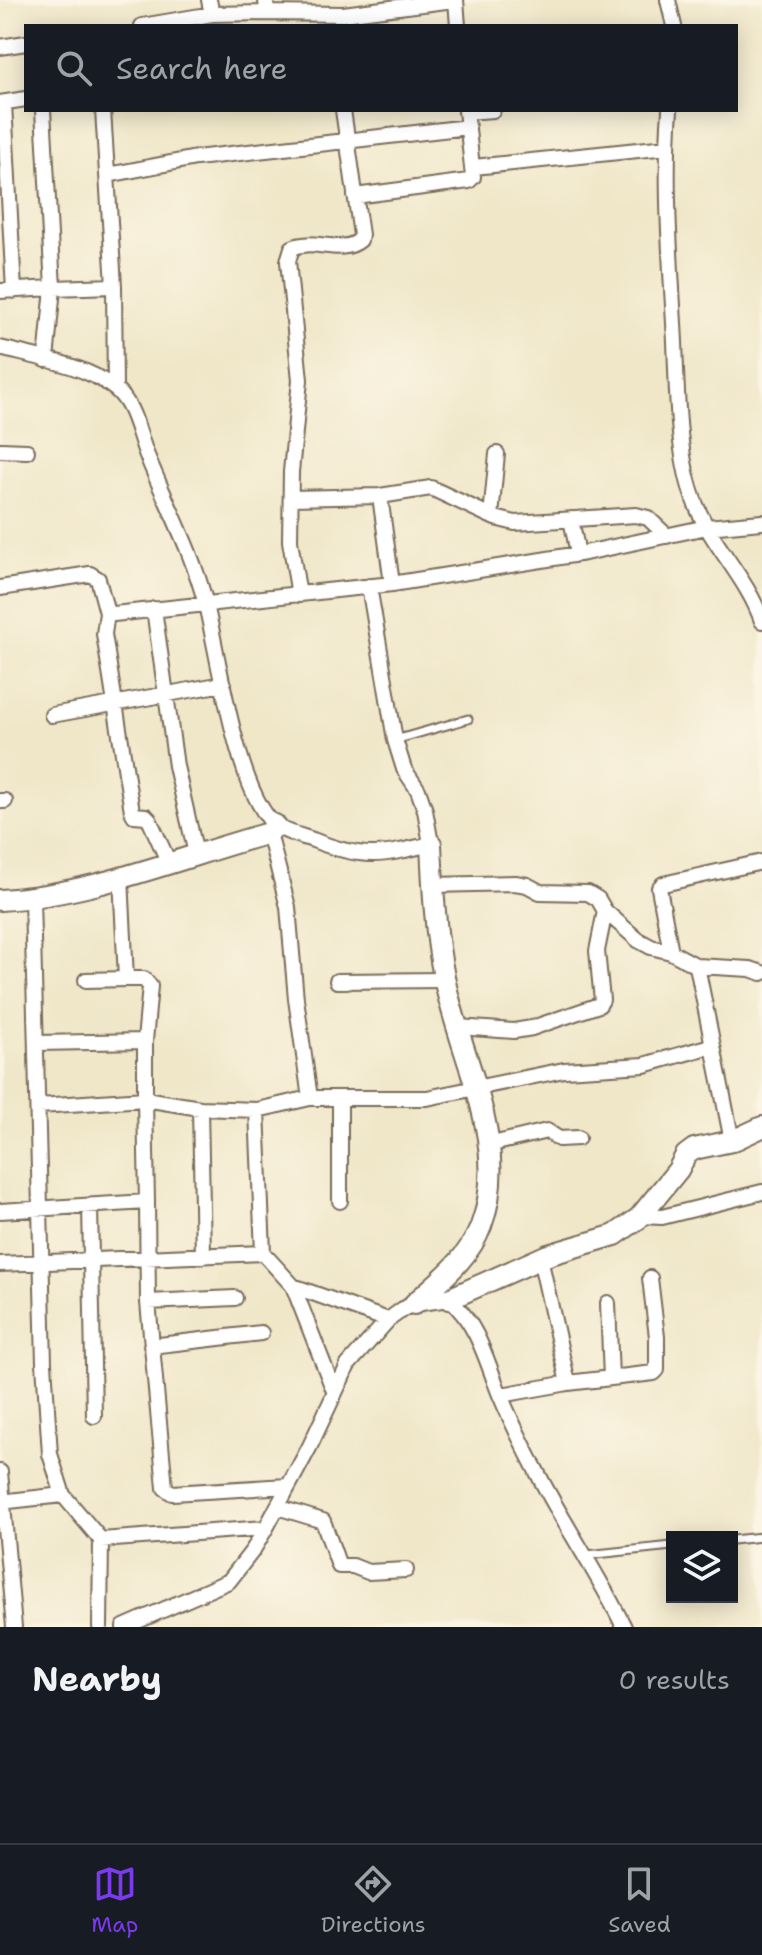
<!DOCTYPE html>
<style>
body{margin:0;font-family:"Shantell Sans",sans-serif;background:#20242c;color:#f1f3f6}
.controls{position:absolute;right:24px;bottom:24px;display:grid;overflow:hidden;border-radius:0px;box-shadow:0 4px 20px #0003}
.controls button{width:72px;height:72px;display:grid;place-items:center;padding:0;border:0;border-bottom:2px solid #363941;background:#171b24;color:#f1f3f6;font:40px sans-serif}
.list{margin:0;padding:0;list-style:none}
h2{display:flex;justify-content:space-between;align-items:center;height:104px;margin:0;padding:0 32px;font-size:34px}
h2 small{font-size:26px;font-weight:400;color:#9ea1a6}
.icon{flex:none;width:44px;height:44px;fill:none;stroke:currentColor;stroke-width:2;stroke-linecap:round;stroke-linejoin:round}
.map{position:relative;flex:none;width:762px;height:1627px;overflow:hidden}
.search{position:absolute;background:#171b24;box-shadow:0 4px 20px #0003;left:24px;right:24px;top:24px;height:88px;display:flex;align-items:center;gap:20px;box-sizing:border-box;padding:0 28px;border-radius:0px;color:#9ea1a6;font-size:30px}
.sheet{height:216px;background:#171b24}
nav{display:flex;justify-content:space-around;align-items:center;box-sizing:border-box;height:112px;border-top:2px solid #363941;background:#171b24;font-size:22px;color:#9ea1a6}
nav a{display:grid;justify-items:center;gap:4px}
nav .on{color:#7c3aed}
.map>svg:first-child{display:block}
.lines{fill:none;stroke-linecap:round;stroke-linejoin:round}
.lane-casing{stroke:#7a6c5a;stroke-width:11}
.street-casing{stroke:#7a6c5a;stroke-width:18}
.secondary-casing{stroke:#7a6c5a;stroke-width:24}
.lane{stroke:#fff;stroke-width:7}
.street{stroke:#fff;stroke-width:14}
.secondary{stroke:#fff;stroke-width:20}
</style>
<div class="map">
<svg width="762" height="1627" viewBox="0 0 762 1627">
<rect width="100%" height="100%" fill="#fcf5e5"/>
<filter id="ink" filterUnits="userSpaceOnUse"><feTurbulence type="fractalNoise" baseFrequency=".0125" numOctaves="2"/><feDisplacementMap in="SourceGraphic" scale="16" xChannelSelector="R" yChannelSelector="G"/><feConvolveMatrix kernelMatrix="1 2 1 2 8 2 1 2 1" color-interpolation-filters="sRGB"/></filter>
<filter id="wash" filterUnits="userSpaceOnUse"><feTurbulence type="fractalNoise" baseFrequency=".006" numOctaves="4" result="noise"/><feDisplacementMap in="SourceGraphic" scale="32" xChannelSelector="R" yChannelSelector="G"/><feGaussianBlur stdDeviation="1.8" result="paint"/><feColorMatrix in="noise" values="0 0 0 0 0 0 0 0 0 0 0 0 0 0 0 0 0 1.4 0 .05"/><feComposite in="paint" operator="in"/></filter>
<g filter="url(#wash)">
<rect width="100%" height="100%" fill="#f0e7c9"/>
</g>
<g filter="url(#ink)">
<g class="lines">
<defs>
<path id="lane" d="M395 740 468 719
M732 1540 762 1537
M587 1555 672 1546"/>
<path id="street" d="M456 0 458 26
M668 0 674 26
M267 13 343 14 454 0
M212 14 267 13 266 0
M142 26 212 14 209 0
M0 47 26 43
M0 103 26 99
M4 103 14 291
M103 110 114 286 115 388
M670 110C664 187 671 264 675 342 677 391 677 459 696 505 713 547 747 578 762 621
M466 112 493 110
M474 167 667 147
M108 175 196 158 468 127
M355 196 469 181 473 177 466 110
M0 291 53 288 43 110
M0 348C35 357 86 365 114 388 135 404 138 435 148 458 168 507 193 553 206 605 219 657 236 789 274 824 283 832 302 836 313 840 363 860 381 856 431 844L425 810 418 790 404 769 395 740 369 586
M46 360 53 288 114 286
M0 450 27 451
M380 496 392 584
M291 498 380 496 431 488 495 518 515 523 636 515 648 518 667 536
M491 516 497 454
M571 519 578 554
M0 588 90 574 98 579 107 613 114 614 392 584 585 553 707 527 762 522
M299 595 290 541 291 472 300 380 288 261 292 248C313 237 341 256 360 240L361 235 343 110
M154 609 176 766 196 854
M107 613 104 634 132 811 134 815 146 816 149 819 169 863
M52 715 223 684
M0 801H5
M269 833 288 907 296 999 310 1098
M433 885 515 883 527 885 540 892 588 893 598 899 605 911 638 940 651 947 671 952 697 966 750 969 762 973
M32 898 44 1363 50 1454 63 1495 101 1540 266 1528
M671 952 659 888 663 884 762 862
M697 966 732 1141
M86 980 126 979
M337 981 444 980
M458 1027 514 1031 532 1028 599 1005 602 1000 597 951 605 911
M37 1043 145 1041
M340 1098V1201
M39 1106 145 1099V1041L150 986 144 979H126L121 877
M200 1108 203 1256
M257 1110 310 1098H427L564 1070 644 1065 711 1046
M488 1145 547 1131 559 1139 578 1138
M147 1202 145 1099 200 1108 257 1110 263 1253
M90 1206 94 1416
M0 1211 147 1202 148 1302 165 1488 172 1493 288 1486
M641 1216 662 1217 762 1192
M540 1258 568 1383
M0 1264 263 1253 293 1286 334 1391
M293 1286 388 1320
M148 1302 235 1298
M608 1303 611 1378
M151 1346 261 1333
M501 1395 568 1383 654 1373 657 1370V1337L650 1278
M0 1472 14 1627
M0 1502 63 1495
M277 1507 323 1521 339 1566H353L368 1572 406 1570
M100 1627 101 1540
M124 1627 229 1581 253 1550 266 1528 309 1448 348 1365 388 1320 403 1309 414 1304 449 1299C478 1324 486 1360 500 1395 511 1421 524 1447 537 1472 564 1525 598 1573 624 1627"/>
<path id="secondary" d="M0 900C92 895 181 857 269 833L275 825
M449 1299 548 1255 615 1235 639 1218 678 1170 686 1155 694 1149 732 1141 762 1127
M414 1304C439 1281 469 1259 481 1226 512 1143 459 1057 444 977 435 933 433 888 431 844"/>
</defs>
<!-- lane casing -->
<use href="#lane" class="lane-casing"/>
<!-- street casing -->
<use href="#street" class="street-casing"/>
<!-- secondary casing -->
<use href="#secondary" class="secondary-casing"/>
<!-- lane -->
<use href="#lane" class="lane"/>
<!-- street -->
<use href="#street" class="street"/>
<!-- secondary -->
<use href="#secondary" class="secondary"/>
</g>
</g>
</svg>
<div class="controls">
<button><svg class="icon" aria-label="layers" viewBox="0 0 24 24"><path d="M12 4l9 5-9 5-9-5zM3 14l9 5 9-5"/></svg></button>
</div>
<div class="search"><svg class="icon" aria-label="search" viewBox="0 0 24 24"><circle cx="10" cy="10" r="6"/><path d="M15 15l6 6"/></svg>Search here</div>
</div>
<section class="sheet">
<h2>Nearby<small>0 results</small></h2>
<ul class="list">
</ul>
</section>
<nav>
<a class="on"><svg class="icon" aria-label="map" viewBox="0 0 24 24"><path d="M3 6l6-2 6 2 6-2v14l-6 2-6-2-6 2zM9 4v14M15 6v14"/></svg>Map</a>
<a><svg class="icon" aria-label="directions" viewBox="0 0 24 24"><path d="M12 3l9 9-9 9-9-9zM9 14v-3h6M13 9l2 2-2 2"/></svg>Directions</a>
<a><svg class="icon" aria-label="saved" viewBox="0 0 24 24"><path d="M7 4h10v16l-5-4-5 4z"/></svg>Saved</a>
</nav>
